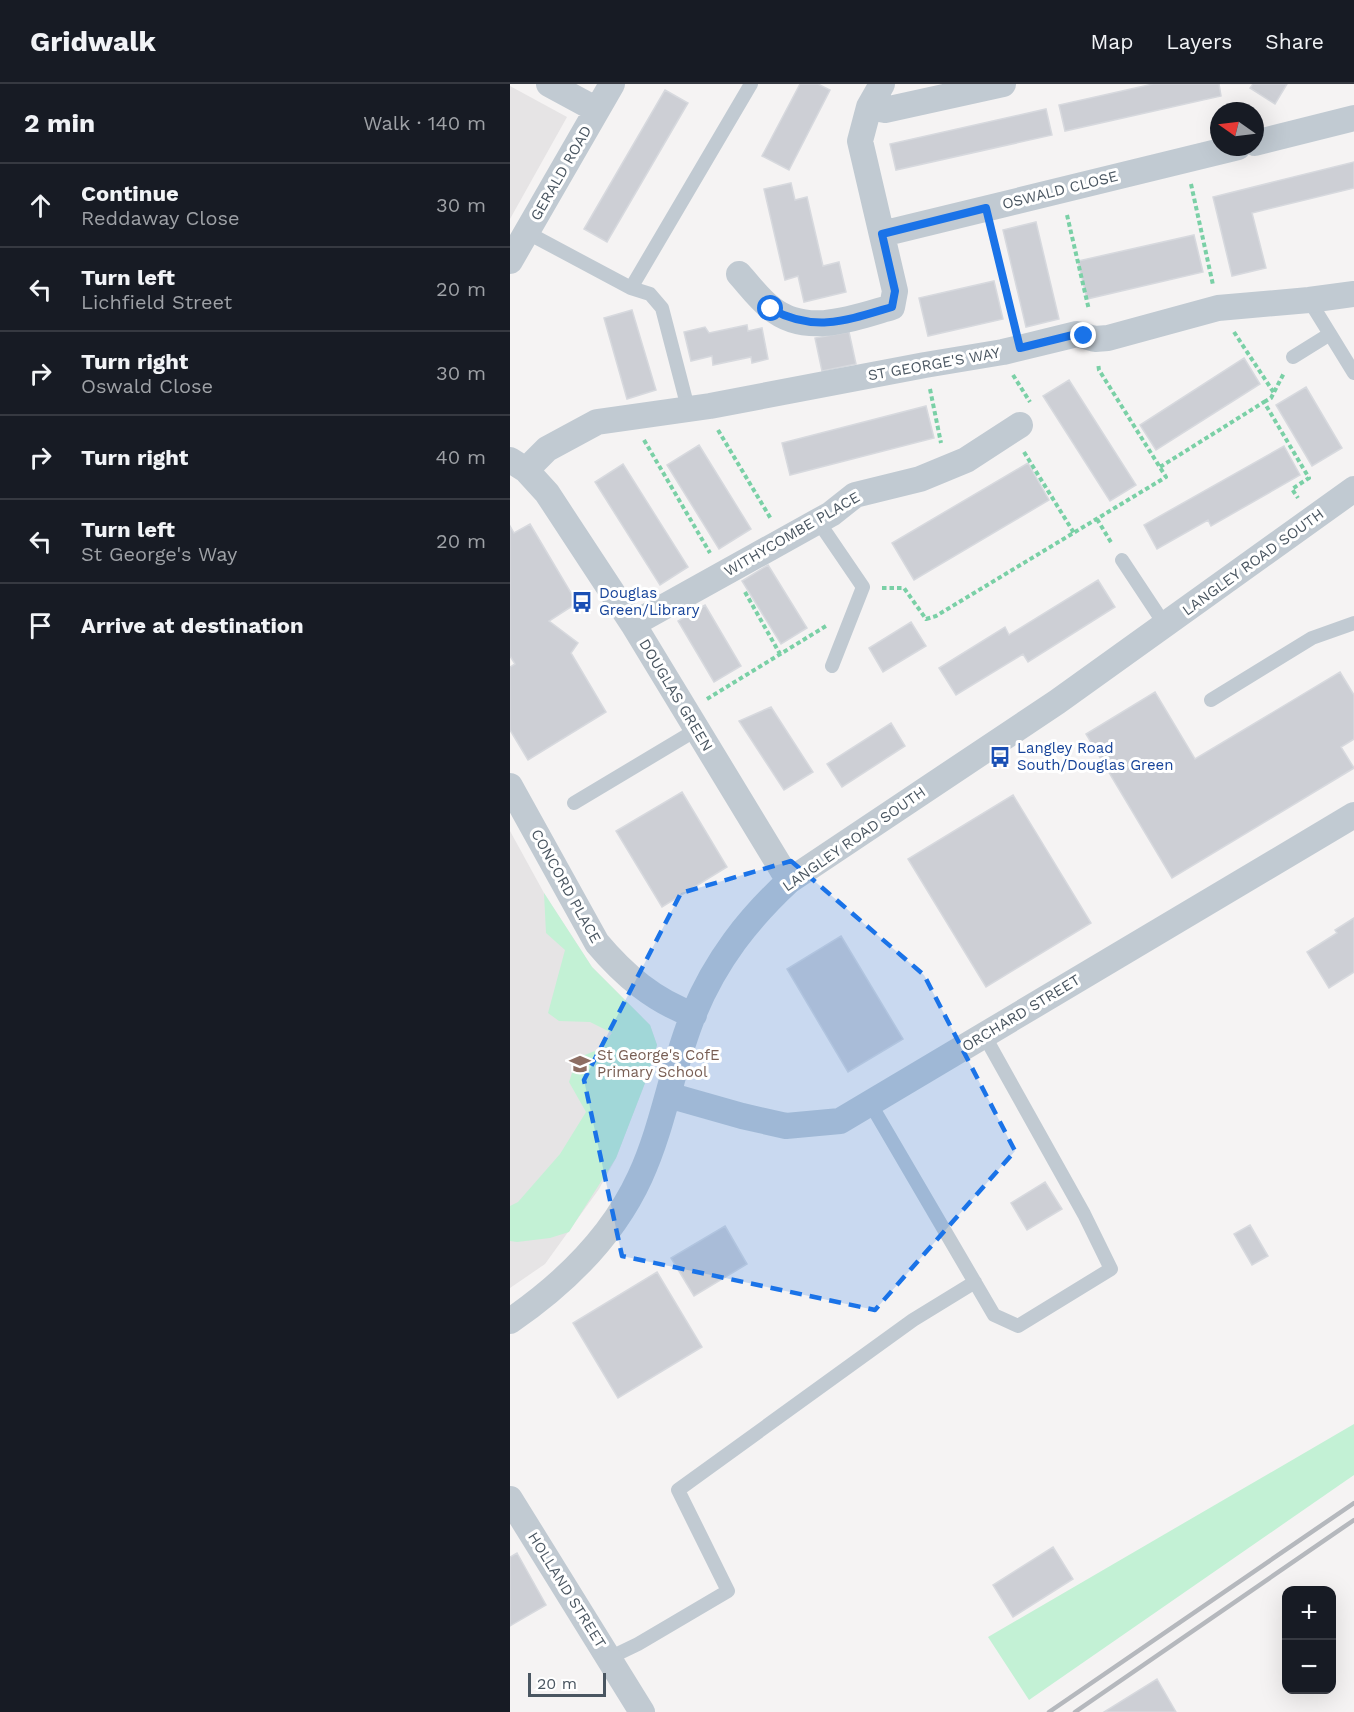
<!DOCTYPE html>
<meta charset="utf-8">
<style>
body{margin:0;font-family:"Work Sans",sans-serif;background:#242831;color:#f1f3f6}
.controls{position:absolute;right:18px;bottom:18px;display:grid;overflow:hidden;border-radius:12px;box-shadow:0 6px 24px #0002}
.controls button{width:54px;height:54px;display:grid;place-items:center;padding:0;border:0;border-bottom:2px solid #363941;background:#171b24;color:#f1f3f6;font:30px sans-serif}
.compass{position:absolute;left:700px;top:18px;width:54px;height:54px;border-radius:50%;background:#171b24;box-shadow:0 6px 24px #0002;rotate:284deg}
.scale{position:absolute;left:18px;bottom:15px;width:78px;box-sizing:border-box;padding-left:6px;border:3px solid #4a5661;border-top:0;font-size:16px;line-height:21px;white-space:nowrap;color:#4a5661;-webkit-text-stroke:4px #fff;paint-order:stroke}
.stop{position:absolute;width:18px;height:18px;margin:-14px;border:4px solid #1a73e8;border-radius:50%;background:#fff}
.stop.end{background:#1a73e8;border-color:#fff;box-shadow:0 2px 6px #0008}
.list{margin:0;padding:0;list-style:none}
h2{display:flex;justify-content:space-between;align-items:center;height:78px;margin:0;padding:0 24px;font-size:26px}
h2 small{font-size:20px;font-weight:400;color:#9ea1a6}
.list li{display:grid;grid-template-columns:39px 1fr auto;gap:18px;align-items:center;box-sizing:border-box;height:84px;padding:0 24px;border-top:2px solid #363941}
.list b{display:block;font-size:22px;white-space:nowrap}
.list p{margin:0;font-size:20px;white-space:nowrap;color:#9ea1a6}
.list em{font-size:20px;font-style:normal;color:#9ea1a6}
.icon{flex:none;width:33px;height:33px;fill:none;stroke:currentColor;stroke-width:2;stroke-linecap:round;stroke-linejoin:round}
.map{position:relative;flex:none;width:844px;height:1628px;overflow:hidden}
header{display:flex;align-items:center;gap:36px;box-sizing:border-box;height:84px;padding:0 30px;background:#171b24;border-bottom:2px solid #363941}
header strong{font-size:28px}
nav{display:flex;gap:33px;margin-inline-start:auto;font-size:21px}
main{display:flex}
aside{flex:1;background:#171b24}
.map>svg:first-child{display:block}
.education{fill:#e6e4e5}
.green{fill:#c3f1d5}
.building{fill:#cdcfd5;stroke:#d7d9de;stroke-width:1.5}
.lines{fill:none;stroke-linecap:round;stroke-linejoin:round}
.path{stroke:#7ad0a6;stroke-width:4;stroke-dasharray:4.5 3;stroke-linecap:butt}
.lane{stroke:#c1cad2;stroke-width:14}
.street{stroke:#c1cad2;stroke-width:26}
.rail{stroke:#b5b8bd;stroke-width:4.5}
.route{stroke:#1a73e8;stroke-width:8}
.marked{fill:#1a73e8;fill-opacity:0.2;stroke:#1a73e8;stroke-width:4.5;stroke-dasharray:12 8;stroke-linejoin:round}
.labels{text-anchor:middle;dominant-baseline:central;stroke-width:6;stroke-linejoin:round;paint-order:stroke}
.street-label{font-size:15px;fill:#4a5661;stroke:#fff}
.transit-label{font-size:15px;fill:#164399;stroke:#fff;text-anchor:start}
.education-label{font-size:15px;fill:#785e54;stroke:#fff;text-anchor:start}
</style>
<header>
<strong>Gridwalk</strong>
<nav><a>Map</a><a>Layers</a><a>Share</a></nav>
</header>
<main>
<aside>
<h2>2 min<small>Walk · 140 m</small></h2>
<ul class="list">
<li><svg class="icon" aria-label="ahead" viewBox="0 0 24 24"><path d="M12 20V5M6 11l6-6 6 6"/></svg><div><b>Continue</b><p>Reddaway Close</p></div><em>30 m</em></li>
<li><svg class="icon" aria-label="left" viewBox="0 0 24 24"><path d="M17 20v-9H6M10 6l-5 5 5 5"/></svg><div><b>Turn left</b><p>Lichfield Street</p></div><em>20 m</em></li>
<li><svg class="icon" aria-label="right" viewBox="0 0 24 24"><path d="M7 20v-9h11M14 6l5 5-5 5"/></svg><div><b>Turn right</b><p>Oswald Close</p></div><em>30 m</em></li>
<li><svg class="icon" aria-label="right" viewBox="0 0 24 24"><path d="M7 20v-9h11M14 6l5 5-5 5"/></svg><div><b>Turn right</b></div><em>40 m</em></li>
<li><svg class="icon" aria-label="left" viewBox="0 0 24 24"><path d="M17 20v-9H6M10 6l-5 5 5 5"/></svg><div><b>Turn left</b><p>St George's Way</p></div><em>20 m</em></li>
<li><svg class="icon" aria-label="arrive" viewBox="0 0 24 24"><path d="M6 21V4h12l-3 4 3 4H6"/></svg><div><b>Arrive at destination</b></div></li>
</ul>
</aside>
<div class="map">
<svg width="844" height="1628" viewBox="0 0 844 1628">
<rect width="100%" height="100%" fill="#f5f3f3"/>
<!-- education -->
<path class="education" d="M0 2 57 33 0 135Z
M0 747 34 809 82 883 140 941 147 961 135 999 106 1074 89 1105 35 1180 0 1204Z"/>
<!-- green -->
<path class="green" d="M34 809 82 883 140 941 147 961 135 999 106 1074 59 1148 40 1154 7 1158 0 1157V1122L8 1118 50 1070 76 1028 59 998 67 974 90 965 102 949 80 938 49 937 38 929 55 866 36 849Z
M844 1340V1391L519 1616 478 1553Z"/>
<!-- building -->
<path class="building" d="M290 0H308L320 6 279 86 252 72Z
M643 0H709L711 12 555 47 549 21Z
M743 0H777L765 20 740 4Z
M155 6 178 19 97 158 74 145Z
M536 25 542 51 386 86 380 60Z
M844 78V104L742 129 756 184 722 192 703 113Z
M281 99 285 116 297 113 313 182 329 178 336 208 294 218 288 192 275 196 254 105Z
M526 138 549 235 516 243 493 146Z
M684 151 693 188 577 215 568 177Z
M484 197 493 235 418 252 409 214Z
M122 226 146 306 117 315 94 234Z
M237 241 238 247 252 244 258 275 242 279 241 273 203 281 202 272 181 277 174 248 195 243 199 249Z
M339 248 346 280 312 287 305 254Z
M734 274 750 300 646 366 630 341Z
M559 296 626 401 600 417 533 312Z
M796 303 832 364 802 382 766 321Z
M416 322 424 354 280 391 272 359Z
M189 361 241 445 209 465 157 381Z
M774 362 790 391 701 442 698 436 647 465 634 441Z
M518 379 539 416 404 496 382 459Z
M113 380 178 483 150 501 85 398Z
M20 440 67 519 39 537 68 559 61 569 96 628 18 676 0 646V583L5 580 0 572V442L4 449Z
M258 481 297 544 271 560 232 497Z
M588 496 605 523 518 578 513 570 446 611 429 584 495 543 499 551Z
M195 521 231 582 204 598 168 537Z
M401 538 416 562 373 588 359 564Z
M830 588 844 611V655L831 663 844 684 662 794 576 650 645 608 685 675Z
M261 623 303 688 274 706 229 637Z
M381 639 395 662 332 703 317 680Z
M172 708 217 783 152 823 106 747Z
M503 711 581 839 476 903 398 775Z
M844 834V888L819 904 797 868 827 849 825 846Z
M331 852 393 955 338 988 277 885Z
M535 1098 552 1125 517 1146 501 1119Z
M740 1141 758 1172 742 1181 724 1150Z
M215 1142 237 1180 184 1212 161 1174Z
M147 1188 192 1263 108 1314 63 1239Z
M543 1463 563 1495 503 1533 483 1501Z
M7 1469 36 1521 0 1542V1473Z
M647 1595 666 1628H594Z"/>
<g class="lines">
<!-- path -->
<path class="path" d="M681 100 703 201
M557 131 579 226
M482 148 504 240
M724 248 764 309
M503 291 520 318
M420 305 431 359
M754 318 761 314 774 289
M208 346 261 435
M134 356 200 469
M514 368 564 449
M650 383 754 318 799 394 782 405 788 414
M587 435 602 460
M372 504H394L416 535 426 532 656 393 589 286 588 279
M235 508 270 570
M197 615 316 542"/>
<!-- lane -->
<path class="lane" d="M16 148 121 204 140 210 152 224 178 324
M121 204 241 0
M799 216 820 250
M783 273 820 250 844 289
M308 437 353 503 322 582
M612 476 655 541
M701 616 802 554 844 539
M64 719 186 646
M360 1019 484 1231 508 1242 601 1185 574 1130 474 951
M99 1574 128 1560 218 1507 168 1406 403 1236 465 1198"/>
<!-- street -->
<path class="street" d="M39 0 87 26
M359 23 375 26 493 0
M745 59 844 34
M372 150 728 63
M0 177 102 0
M229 190C239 201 249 215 261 224 296 253 344 234 382 223L385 207 350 57 359 23 372 0
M0 376 16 386 37 409 123 540 279 797
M16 386 37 365 87 338 200 322 415 281 493 268 567 250 585 255 598 254 708 224 799 216 844 210
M123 540 321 430 345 411 410 395 456 376 510 341
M0 702 87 859C114 891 144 917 184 931
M158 1011 232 1032 276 1042 330 1037 844 731
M0 1237C54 1200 102 1154 130 1093 154 1041 162 982 184 929 206 876 238 835 279 797L547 618 844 405
M0 1415 132 1628"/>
<!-- rail -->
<path class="rail" d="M539 1628 844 1419
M565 1628 844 1436"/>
</g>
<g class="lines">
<!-- route -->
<path class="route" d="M261 225C305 249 338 236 382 223L385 207 372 150 476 124 510 264 567 250 574 252"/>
</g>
<!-- marked area -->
<path class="marked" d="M281 777 414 891 505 1067 365 1226 112 1172 74 996 171 809Z"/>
<!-- icons -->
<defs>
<symbol id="bus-bare" viewBox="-9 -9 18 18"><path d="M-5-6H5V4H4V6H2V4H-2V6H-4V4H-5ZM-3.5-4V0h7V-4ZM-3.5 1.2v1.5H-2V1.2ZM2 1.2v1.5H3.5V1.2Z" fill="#1a4fb4" stroke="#fff" stroke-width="2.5" paint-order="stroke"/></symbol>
<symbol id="school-bare" viewBox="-9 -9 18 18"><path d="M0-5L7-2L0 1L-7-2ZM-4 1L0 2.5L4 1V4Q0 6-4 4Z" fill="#8d6e63" stroke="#fff" stroke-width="2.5" paint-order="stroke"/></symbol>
</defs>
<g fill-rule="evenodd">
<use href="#bus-bare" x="57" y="503" width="30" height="30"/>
<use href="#bus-bare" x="475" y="658" width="30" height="30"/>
<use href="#school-bare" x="55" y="965" width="30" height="30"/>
</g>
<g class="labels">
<!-- street labels -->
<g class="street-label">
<text transform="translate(51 89) rotate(-60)">GERALD ROAD</text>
<text transform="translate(550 106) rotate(-14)">OSWALD CLOSE</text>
<text transform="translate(424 280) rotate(-10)">ST GEORGE'S WAY</text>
<text transform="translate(282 450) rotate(-30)">WITHYCOMBE PLACE</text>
<text transform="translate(743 478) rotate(-36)">LANGLEY ROAD SOUTH</text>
<text transform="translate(166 611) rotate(59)">DOUGLAS GREEN</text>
<text transform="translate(344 755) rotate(-35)">LANGLEY ROAD SOUTH</text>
<text transform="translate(56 802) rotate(61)">CONCORD PLACE</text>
<text transform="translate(511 929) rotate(-31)">ORCHARD STREET</text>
<text transform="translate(57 1506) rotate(58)">HOLLAND STREET</text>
</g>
<!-- transit labels -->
<g class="transit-label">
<text x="89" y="509">Douglas<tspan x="89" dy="17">Green/Library</tspan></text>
<text x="507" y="664">Langley Road<tspan x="507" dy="17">South/Douglas Green</tspan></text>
</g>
<!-- education labels -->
<g class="education-label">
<text x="87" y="971">St George's CofE<tspan x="87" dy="17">Primary School</tspan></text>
</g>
</g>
</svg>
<div class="controls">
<button>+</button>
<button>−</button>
</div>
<svg class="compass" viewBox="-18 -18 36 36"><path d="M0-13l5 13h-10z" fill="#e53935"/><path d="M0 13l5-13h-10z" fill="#9ea1a6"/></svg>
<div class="scale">20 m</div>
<div class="stop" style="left:261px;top:225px"></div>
<div class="stop end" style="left:574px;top:252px"></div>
</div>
</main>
